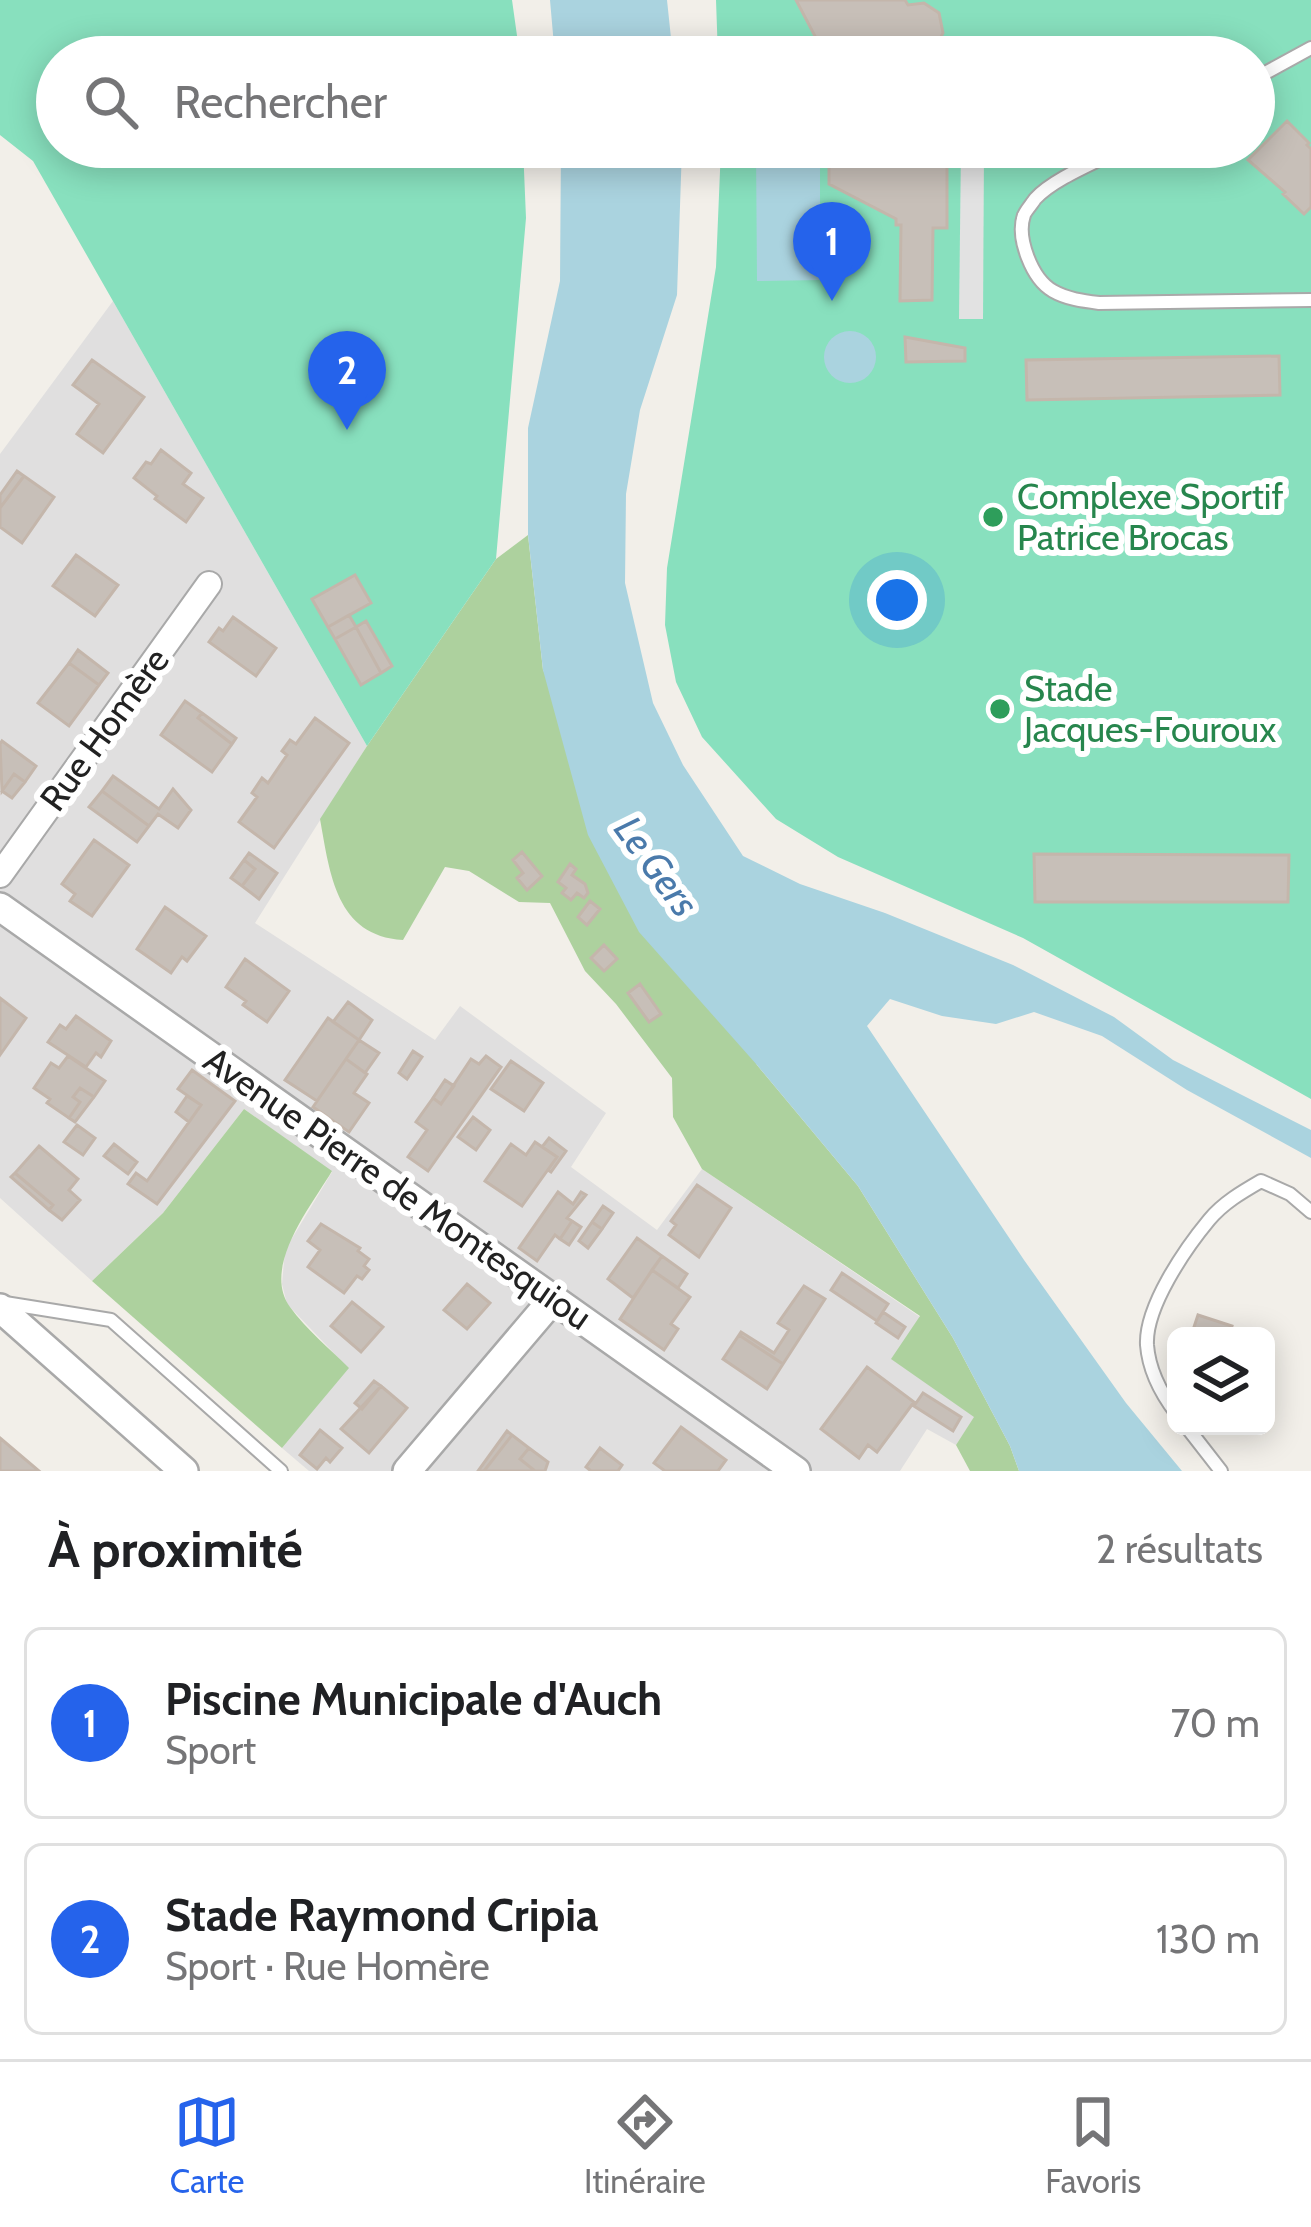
<!DOCTYPE html>
<html lang="fr">
<meta charset="utf-8">
<style>
body{margin:0;font-family:Cabin,sans-serif;background:#f6f6f6;color:#202124}
.controls{position:absolute;right:36px;bottom:36px;display:grid;overflow:hidden;border-radius:18px;box-shadow:0 6px 30px #0003}
.controls button{width:108px;height:108px;display:grid;place-items:center;padding:0;border:0;border-bottom:3px solid #e0e0e0;background:#fff;color:#202124;font:60px sans-serif}
.you{position:absolute;left:897px;top:600px;width:42px;height:42px;margin:-30px;border:9px solid #fff;border-radius:50%;background:#1a73e8;box-shadow:0 0 0 18px #1a73e833}
.badge{display:grid;place-items:center;width:78px;height:78px;border-radius:50%;background:#2563eb;color:#fff;font-size:39px;font-weight:700}
.pin{position:absolute;translate:-50% -99px;filter:drop-shadow(0 3px 6px #0008)}
.pin::after{content:'';position:absolute;top:63px;width:42px;height:36px;background:inherit;clip-path:polygon(0 0,100% 0,50% 100%)}
.list{margin:0;padding:0;list-style:none}
h2{display:flex;justify-content:space-between;align-items:center;height:156px;margin:0;padding:0 48px;font-size:51px}
h2 small{font-size:39px;font-weight:400;color:#757577}
.list li{display:grid;grid-template-columns:78px 1fr auto;gap:36px;align-items:center;box-sizing:border-box;height:192px;margin:0 24px 24px;padding:0 24px;border:3px solid #e0e0e0;border-radius:18px}
.list b{display:block;font-size:45px;white-space:nowrap}
.list p{margin:0;font-size:39px;white-space:nowrap;color:#757577}
.list em{font-size:39px;font-style:normal;color:#757577}
.icon{flex:none;width:66px;height:66px;fill:none;stroke:currentColor;stroke-width:2;stroke-linecap:round;stroke-linejoin:round}
.map{position:relative;flex:none;width:1311px;height:1471px;overflow:hidden}
.search{position:absolute;background:#fff;box-shadow:0 6px 30px #0003;left:36px;right:36px;top:36px;height:132px;display:flex;align-items:center;gap:30px;box-sizing:border-box;padding:0 42px;border-radius:66px;color:#757577;font-size:45px}
.sheet{height:588px;background:#fff}
nav{display:flex;justify-content:space-around;align-items:center;box-sizing:border-box;height:168px;border-top:3px solid #e0e0e0;background:#fff;font-size:33px;color:#757577}
nav a{display:grid;justify-items:center;gap:6px}
nav .on{color:#2563eb}
.map>svg:first-child{display:block}
.residential{fill:#e0dfdf}
.forest{fill:#add19e}
.pitch{fill:#88e0be}
.parking{fill:#e2e2e2}
.water{fill:#aad3df}
.building{fill:#c7bfb8;stroke:#c4b6ab;stroke-width:3}
.lines{fill:none;stroke-linecap:round;stroke-linejoin:round}
.service-casing{stroke:#a9a9a9;stroke-width:16}
.minor-casing{stroke:#a9a9a9;stroke-width:28}
.tertiary-casing{stroke:#a9a9a9;stroke-width:32}
.service{stroke:#fff;stroke-width:12}
.minor{stroke:#fff;stroke-width:24}
.tertiary{stroke:#fff;stroke-width:27}
.leisure-dot{fill:#2e9e5b;stroke:#fff;stroke-width:4.5}
.labels{text-anchor:middle;dominant-baseline:central;stroke-width:12;stroke-linejoin:round;paint-order:stroke}
.leisure-label{font-size:36px;fill:#27864d;stroke:#fff;text-anchor:start}
.street-label{font-size:36px;fill:#222;stroke:#fff}
.water-label{font-size:39px;font-style:italic;fill:#4a7aab;stroke:#fff}
</style>
<div class="map">
<svg width="1311" height="1471" viewBox="0 0 1311 1471">
<rect width="100%" height="100%" fill="#f2efe9"/>
<!-- residential -->
<path class="residential" d="M113 301 367 746 255 923 435 1040 460 1006 606 1113 571 1167 657 1230 702 1169 920 1317 892 1359 975 1417 956 1445 927 1429 900 1471H309L282 1448 348 1368 287 1304 282 1284 285 1250 332 1172 244 1109 163 1213 92 1281 0 1198V454Z"/>
<!-- forest -->
<path class="forest" d="M528 535 543 670 757 1065 858 1186 953 1338 1010 1446 1019 1471H970L956 1445 974 1417 891 1359 920 1316 702 1169 673 1117 672 1078 616 1004 585 971 550 903 519 902 469 871 445 867 403 940C336 936 330 874 320 819L367 746 496 559Z
M244 1109 332 1171C312 1205 261 1267 290 1307 306 1329 330 1349 349 1368L282 1448 92 1281 163 1213Z"/>
<!-- pitch -->
<path class="pitch" d="M0 0H512L520 57H57V147H523L526 218 496 559 367 746 33 161 0 135Z
M716 0H1311V1099L1023 938 838 857 776 819 702 737 676 682 665 625 667 568 716 267 721 147H1254V57H718Z"/>
<!-- parking -->
<path class="parking" d="M961 147H984L983 319H959Z"/>
<!-- water -->
<path class="water" d="M550 0H667L673 57H555Z
M561 147H682L677 295 640 410 626 494 625 583 653 703 683 765 743 856 800 884 885 913 1013 965 1114 1017 1173 1060 1311 1130V1158L1187 1090 1102 1036 1034 1012 996 1024 942 1016 890 999 867 1026 1024 1260 1126 1403 1182 1471H1019L1010 1446 953 1338 858 1186 757 1065 639 932 588 835 543 670 528 535V428L560 281Z
M756 147H820V280L757 281Z
M824 357a26 26 0 1 1 52 0a26 26 0 1 1-52 0Z"/>
<!-- building -->
<path class="building" d="M796 0H905L908 5 924 3 939 13 943 33 933 51H913V57H826Z
M1287 121 1309 143 1307 145 1311 149V207L1304 214 1283 194 1285 192 1248 160Z
M829 147H947V228H933L932 300 900 301 901 225H896V219L829 184Z
M905 337 965 348V361L906 362Z
M1279 356 1280 395 1027 400 1026 360Z
M92 360 144 397 103 453 77 434 99 404 73 385Z
M161 450 191 473 183 484 203 498 186 522 155 499 157 496 134 478 146 462 151 464Z
M17 471 24 476 0 508V495Z
M24 476 54 497 22 543 0 527V508Z
M76 555 118 585 95 616 53 586Z
M355 575 371 603 328 627 312 599Z
M349 615 356 627 335 639 328 627Z
M233 617 276 648 256 676 209 642 219 628 223 631Z
M366 621 392 666 381 673 356 627Z
M356 627 381 673 361 685 335 639Z
M78 650 108 673 99 685 69 663Z
M69 663 99 685 69 726 38 703Z
M185 701 202 713 198 718 232 744 212 772 161 735Z
M202 713 236 738 232 744 198 718Z
M315 718 349 743 274 848 239 822 257 797 252 793 262 778 268 783 287 755 282 751 290 740 296 744Z
M2 741 36 766 25 782 14 774 2 791 0 744Z
M14 774 25 782 12 798 2 791Z
M113 776 159 809 173 789 191 810 178 828 158 814 149 826 102 791Z
M102 791 149 826 137 842 89 807Z
M94 840 129 865 92 916 70 901 75 894 62 884Z
M522 852 542 876 527 890 517 878 523 873 513 860Z
M249 853 277 873 259 899 242 886 255 869 244 860Z
M1034 854 1289 855 1288 902H1035Z
M244 860 255 869 242 886 231 878Z
M570 864 576 869 572 875 585 884 588 893 584 898 577 893 571 900 562 893 566 888 558 882Z
M590 901 600 909 587 925 578 917Z
M165 907 206 936 187 961 182 957 171 973 137 949Z
M604 945 617 959 604 971 591 958Z
M245 959 289 991 267 1022 243 1005 246 1001 226 987Z
M640 984 661 1014 649 1022 628 993Z
M0 998 26 1018 0 1055Z
M348 1002 372 1020 359 1040 333 1022Z
M76 1016 111 1041 101 1057 96 1053 86 1067 48 1042 60 1025 66 1029Z
M328 1018 359 1040 317 1101 285 1080Z
M359 1040 379 1053 365 1073 346 1059Z
M413 1051 422 1057 407 1079 399 1073Z
M68 1056 105 1081 94 1097 80 1088 73 1097 80 1102 69 1118 47 1103 50 1099 34 1088 51 1063 59 1068Z
M486 1056 501 1067 428 1171 408 1157 427 1130 416 1122 433 1098 441 1104 471 1059 479 1064Z
M346 1059 367 1074 354 1093 369 1103 349 1132 313 1107Z
M511 1061 543 1083 524 1111 491 1089Z
M192 1070 235 1101 157 1204 128 1184 136 1173 147 1181 201 1105 178 1089Z
M445 1080 454 1086 441 1104 433 1098Z
M80 1088 94 1097 75 1122 69 1118 80 1102 73 1097Z
M187 1096 201 1105 189 1122 176 1112Z
M473 1117 490 1130 476 1150 458 1137Z
M77 1125 95 1138 83 1155 64 1142Z
M549 1138 566 1151 551 1172 548 1170 557 1157 542 1147Z
M535 1142 557 1157 522 1206 485 1181 511 1144 526 1155Z
M114 1144 137 1162 128 1174 104 1156Z
M39 1146 78 1179 69 1190 80 1200 62 1220 49 1210 53 1205 15 1173Z
M15 1173 53 1205 49 1210 11 1177Z
M697 1185 731 1208 699 1257 669 1235 676 1225 671 1221Z
M558 1192 573 1204 581 1192 586 1195 567 1218 572 1221 560 1239 555 1235 537 1261 519 1248Z
M603 1206 613 1213 602 1229 592 1222Z
M572 1221 581 1227 569 1245 560 1239Z
M592 1222 602 1229 588 1248 579 1241Z
M321 1224 360 1248 358 1251 369 1259 364 1266 369 1270 362 1279 357 1276 344 1293 308 1267 320 1250 308 1241Z
M637 1238 662 1256 633 1298 608 1279Z
M662 1256 687 1274 678 1288 652 1270Z
M652 1270 690 1297 671 1324 678 1329 664 1350 620 1319Z
M842 1273 888 1304 877 1321 831 1290Z
M467 1284 490 1303 467 1329 444 1310Z
M804 1286 825 1299 783 1364 739 1335 741 1332 774 1353 789 1330 778 1323Z
M352 1302 383 1327 361 1352 331 1326Z
M883 1312 905 1327 898 1338 876 1323Z
M1198 1315 1232 1326 1229 1336H1191Z
M739 1335 783 1364 767 1389 723 1359Z
M867 1367 914 1402 877 1452 868 1445 859 1458 821 1429Z
M374 1381 381 1386 362 1409 355 1403Z
M381 1386 407 1408 369 1453 341 1429Z
M923 1393 961 1417 953 1431 914 1406Z
M681 1427 726 1460 718 1471H665L654 1463Z
M320 1430 342 1448 330 1462 326 1458 317 1469 300 1455Z
M507 1431 512 1435 484 1471H478Z
M512 1435 529 1448 520 1459 535 1471H484Z
M0 1438 39 1471H0Z
M529 1448 548 1462 545 1471H535L520 1459Z
M600 1448 622 1465 618 1471H591L586 1467Z"/>
<g class="lines">
<defs>
<path id="service" d="M1254 79 1311 48
M1125 147C1099 161 1054 178 1035 199 1034 201 1024 213 1024 215 1016 238 1032 279 1053 291 1067 299 1083 301 1099 303L1311 300
M5 1303 111 1320 281 1471
M1176 1413C1160 1392 1149 1371 1147 1345 1145 1307 1185 1249 1209 1220 1223 1203 1242 1192 1261 1181L1290 1194 1311 1212
M1186 1426 1221 1471"/>
<path id="minor" d="M0 875 209 584"/>
<path id="tertiary" d="M0 907 796 1471
M0 1308 184 1471
M407 1471 554 1298"/>
</defs>
<!-- service casing -->
<use href="#service" class="service-casing"/>
<!-- minor casing -->
<use href="#minor" class="minor-casing"/>
<!-- tertiary casing -->
<use href="#tertiary" class="tertiary-casing"/>
<!-- service -->
<use href="#service" class="service"/>
<!-- minor -->
<use href="#minor" class="minor"/>
<!-- tertiary -->
<use href="#tertiary" class="tertiary"/>
</g>
<!-- markers -->
<g class="leisure-dot">
<circle cx="993" cy="517" r="12"/>
<circle cx="1000" cy="709" r="12"/>
</g>
<g class="labels">
<!-- leisure labels -->
<g class="leisure-label">
<text x="1017" y="496">Complexe Sportif<tspan x="1017" dy="41">Patrice Brocas</tspan></text>
<text x="1024" y="688">Stade<tspan x="1024" dy="41">Jacques-Fouroux</tspan></text>
</g>
<!-- street labels -->
<g class="street-label">
<text transform="translate(104 729) rotate(-54)">Rue Homère</text>
<text transform="translate(398 1188) rotate(35)">Avenue Pierre de Montesquiou</text>
</g>
<!-- water labels -->
<g class="water-label">
<text transform="translate(657 866) rotate(54)">Le Gers</text>
</g>
</g>
</svg>
<div class="controls">
<button><svg class="icon" aria-label="layers" viewBox="0 0 24 24"><path d="M12 4l9 5-9 5-9-5zM3 14l9 5 9-5"/></svg></button>
</div>
<div class="you"></div>
<div class="pin badge" style="left:832px;top:301px">1</div>
<div class="pin badge" style="left:347px;top:430px">2</div>
<div class="search"><svg class="icon" aria-label="search" viewBox="0 0 24 24"><circle cx="10" cy="10" r="6"/><path d="M15 15l6 6"/></svg>Rechercher</div>
</div>
<section class="sheet">
<h2>À proximité<small>2 résultats</small></h2>
<ul class="list">
<li><span class="badge">1</span><div><b>Piscine Municipale d'Auch</b><p>Sport</p></div><em>70 m</em></li>
<li><span class="badge">2</span><div><b>Stade Raymond Cripia</b><p>Sport · Rue Homère</p></div><em>130 m</em></li>
</ul>
</section>
<nav>
<a class="on"><svg class="icon" aria-label="map" viewBox="0 0 24 24"><path d="M3 6l6-2 6 2 6-2v14l-6 2-6-2-6 2zM9 4v14M15 6v14"/></svg>Carte</a>
<a><svg class="icon" aria-label="directions" viewBox="0 0 24 24"><path d="M12 3l9 9-9 9-9-9zM9 14v-3h6M13 9l2 2-2 2"/></svg>Itinéraire</a>
<a><svg class="icon" aria-label="saved" viewBox="0 0 24 24"><path d="M7 4h10v16l-5-4-5 4z"/></svg>Favoris</a>
</nav>
